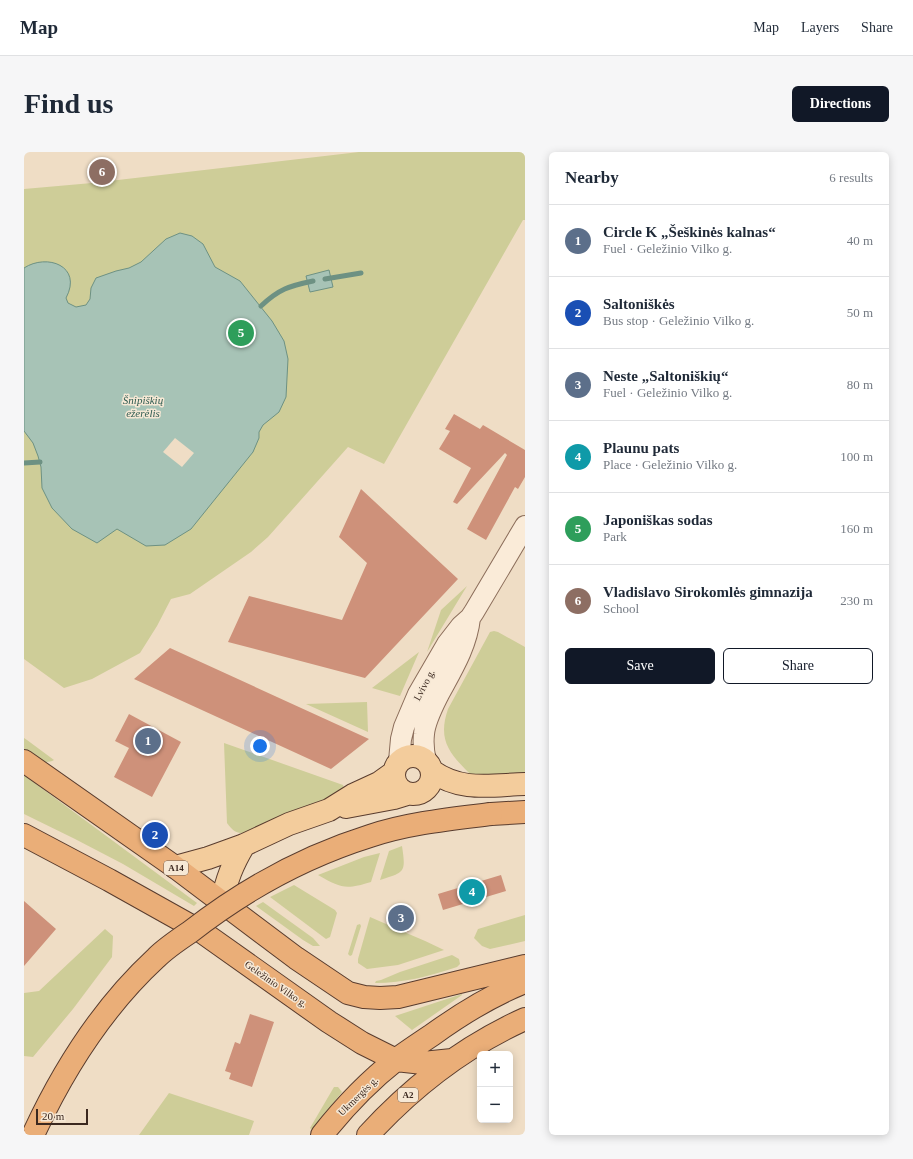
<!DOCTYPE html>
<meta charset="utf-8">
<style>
body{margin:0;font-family:"Times New Roman",serif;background:#f6f6f7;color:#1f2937}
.controls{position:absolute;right:12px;bottom:12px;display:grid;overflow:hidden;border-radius:6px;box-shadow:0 2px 10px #0003}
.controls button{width:36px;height:36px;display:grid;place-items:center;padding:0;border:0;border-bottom:1px solid #e0e1e3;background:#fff;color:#1f2937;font:20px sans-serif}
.scale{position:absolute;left:12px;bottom:10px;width:52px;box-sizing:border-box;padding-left:4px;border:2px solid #3b281f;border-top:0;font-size:11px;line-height:14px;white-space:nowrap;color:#3b281f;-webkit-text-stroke:3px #f6e8d5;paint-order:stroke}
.you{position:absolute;left:236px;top:594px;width:14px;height:14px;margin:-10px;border:3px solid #fff;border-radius:50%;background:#1a73e8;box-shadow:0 0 0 6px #1a73e833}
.badge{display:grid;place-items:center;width:26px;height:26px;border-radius:50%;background:#111827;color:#fff;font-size:13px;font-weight:700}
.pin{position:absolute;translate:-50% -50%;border:2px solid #fff;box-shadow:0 1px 4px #0006}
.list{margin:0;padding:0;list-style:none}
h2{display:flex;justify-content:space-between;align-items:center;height:52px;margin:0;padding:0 16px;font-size:17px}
h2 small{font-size:13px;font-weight:400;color:#747a83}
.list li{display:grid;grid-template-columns:26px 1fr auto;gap:12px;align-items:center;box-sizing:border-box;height:72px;padding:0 16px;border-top:1px solid #e0e1e3}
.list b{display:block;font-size:15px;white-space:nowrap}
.list p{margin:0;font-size:13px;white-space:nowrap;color:#747a83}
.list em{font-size:13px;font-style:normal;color:#747a83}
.actions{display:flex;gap:8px;padding:12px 16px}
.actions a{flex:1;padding:9px 0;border:1px solid #111827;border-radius:6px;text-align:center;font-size:14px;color:#111827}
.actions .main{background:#111827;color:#fff}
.map{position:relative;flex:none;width:501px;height:983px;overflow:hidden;border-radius:6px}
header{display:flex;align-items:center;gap:24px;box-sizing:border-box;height:56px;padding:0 20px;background:#fff;border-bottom:1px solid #e0e1e3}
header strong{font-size:19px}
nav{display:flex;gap:22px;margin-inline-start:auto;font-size:14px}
.intro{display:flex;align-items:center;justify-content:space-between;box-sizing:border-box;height:96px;padding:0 24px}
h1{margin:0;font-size:28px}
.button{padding:10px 18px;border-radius:6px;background:#111827;color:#fff;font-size:14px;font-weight:700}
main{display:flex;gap:24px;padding:0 24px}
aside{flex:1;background:#fff;border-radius:6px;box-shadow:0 2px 10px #0003}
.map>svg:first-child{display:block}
.green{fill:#cecd98}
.water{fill:#a7c3b6;stroke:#6d9183}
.pier{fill:#efddc5}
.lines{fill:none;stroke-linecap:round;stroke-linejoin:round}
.stream{stroke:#6d9183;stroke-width:5}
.building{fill:#ce917a}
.minor-casing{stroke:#8b6d5a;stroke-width:22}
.primary-casing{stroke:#593c2e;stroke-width:24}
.trunk-casing{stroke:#593c2e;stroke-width:24}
.minor{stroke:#faebd8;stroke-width:20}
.primary{stroke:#f3cc9c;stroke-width:22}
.trunk{stroke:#eaae78;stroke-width:22}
.trunk-bridge-casing{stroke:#593c2e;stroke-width:24;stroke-linecap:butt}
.trunk-bridge{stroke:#eaae78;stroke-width:22}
.labels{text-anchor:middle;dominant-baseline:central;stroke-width:3;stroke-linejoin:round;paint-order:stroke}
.shield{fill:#f6e8d5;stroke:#736256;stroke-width:1}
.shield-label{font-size:9px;font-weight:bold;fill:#3b281f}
.street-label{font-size:10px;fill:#3b281f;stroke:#f6e8d5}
.water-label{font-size:11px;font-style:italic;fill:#2e5b51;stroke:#f6e8d5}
</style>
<header>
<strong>Map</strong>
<nav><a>Map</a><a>Layers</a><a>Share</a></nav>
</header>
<div class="intro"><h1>Find us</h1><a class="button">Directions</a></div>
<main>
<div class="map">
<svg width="501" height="983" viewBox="0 0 501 983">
<rect width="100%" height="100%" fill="#efddc5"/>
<!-- green -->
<path class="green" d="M335 0H501V68H499L360 312 324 295 244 385 227 400 166 442 147 447 133 474 116 501 68 527 40 536 0 507V37L68 31Z
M443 434 403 500 417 458Z
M470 479 474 480 501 495V624H448C426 602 413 589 424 557L466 480Z
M395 500 376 544 348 536Z
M343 550 344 580 282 552Z
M0 586 3 588 30 608C19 614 9 605 0 599Z
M200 591 319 633 322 641 223 681C212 682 209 679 203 671Z
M0 623 12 632 173 751 170 754 99 712 51 687 0 662Z
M378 694C382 721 381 720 356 728L365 699Z
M356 701 347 730C321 738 317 736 294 723L340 705Z
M270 733 311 758 313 761 306 785 302 787 246 745Z
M239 750 289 786 296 794H289L279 788 232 754Z
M501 763V789L466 797 458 794 450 786 454 777Z
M346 765C370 776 396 786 420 798L374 813 343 817 334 811V807Z
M336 772 337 774 328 803 326 804 324 802 333 773Z
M81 777 89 784 88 805 49 857 9 905 0 904V841L15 839Z
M428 803 435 807 436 812 433 815C406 824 380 831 351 831L352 829 357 828 376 820Z
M438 842V843L388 878 371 864Z
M310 935H314L318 940 288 978 286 976Z
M145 941 230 969 225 983H115Z"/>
<!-- water -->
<path class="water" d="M156 81 168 84 179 92 191 115 216 129 248 169 260 189 264 207 262 245 255 260 239 273 235 280V286L229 300 167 377 141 393 122 394 93 377 73 391 48 377 28 356 18 336 17 315 14 304 9 291 0 279V116C23 101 59 114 42 146L44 151 52 155 62 153 66 147 67 136 72 126 92 119 105 116 117 110 142 87Z
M305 118 309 135 286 140 282 124Z"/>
<!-- pier -->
<path class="pier" d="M151 286 170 301 158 315 139 300Z"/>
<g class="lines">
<!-- stream -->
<path class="stream" d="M301 127 337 121
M237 154C255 137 265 134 289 129
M0 311 16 310"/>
</g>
<!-- building -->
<path class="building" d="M430 262 456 277 459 273 501 298V325L494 337 491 335 462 388 443 377 483 303 481 301 433 352 429 350 447 316 415 297 426 279 421 277Z
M337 337 434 427 341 526 204 490 225 444 318 468 343 411 315 385Z
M146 496 345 587 307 617 110 527Z
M105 562 157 590 128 645 90 625 105 596 91 589Z
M477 723 482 739 419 758 414 742Z
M0 749 32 777 0 814Z
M371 754 391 761 384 780 364 773Z
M226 862 250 870 228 935 205 927 207 921 201 919 211 890 216 892Z"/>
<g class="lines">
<defs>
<path id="minor" d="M375 609 377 587 380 575 394 542 423 492 437 474 446 466 450 460 501 374
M402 609C400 601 399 591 400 582 401 569 409 554 415 542 428 518 443 494 446 466"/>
<path id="primary" d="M370 623a19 19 0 1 1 38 0a19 19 0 1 1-38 0Z
M408 619C437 640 467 633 501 632
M322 655 370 646 383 642
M151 715 184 706 220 693 265 672 305 658 329 643 355 631 369 621
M198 749C203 727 208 713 220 693"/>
<path id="trunk" d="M0 609 151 715 272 806 324 841 340 845 356 846 374 845 501 814
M467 662 501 660
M0 683 85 728 178 780 305 870 338 891 372 908 399 911 428 908
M298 983C320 955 345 929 373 907 384 899 396 891 408 883 437 862 468 843 501 830
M344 983C388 935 441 894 501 867"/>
</defs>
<!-- minor casing -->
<use href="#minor" class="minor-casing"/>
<!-- primary casing -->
<use href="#primary" class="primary-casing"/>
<!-- trunk casing -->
<use href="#trunk" class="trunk-casing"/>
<!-- minor -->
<use href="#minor" class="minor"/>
<!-- primary -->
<use href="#primary" class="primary"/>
<!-- trunk -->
<use href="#trunk" class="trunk"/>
<defs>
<path id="trunk-bridge" d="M9 983C39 918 79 855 132 806 142 796 154 788 166 780 221 737 279 705 346 684 385 671 427 667 467 662"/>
</defs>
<!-- trunk-bridge casing -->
<use href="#trunk-bridge" class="trunk-bridge-casing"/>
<!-- trunk-bridge -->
<use href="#trunk-bridge" class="trunk-bridge"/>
</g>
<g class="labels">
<!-- shield labels -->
<g class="shield">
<rect x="140" y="709" width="24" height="14" rx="3"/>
<rect x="374" y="936" width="20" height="14" rx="3"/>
</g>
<g class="shield-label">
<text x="152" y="716">A14</text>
<text x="384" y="943">A2</text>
</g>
<!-- street labels -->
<g class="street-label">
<text transform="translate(400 533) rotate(-62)">Lvivo g.</text>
<text transform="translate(252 832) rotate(35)">Geležinio Vilko g.</text>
<text transform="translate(334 944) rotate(-44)">Ukmergės g.</text>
</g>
<!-- water labels -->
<g class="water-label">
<text x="119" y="248">Šnipiškių<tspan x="119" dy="13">ežerėlis</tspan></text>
</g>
</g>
</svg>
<div class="controls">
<button>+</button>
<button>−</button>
</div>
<div class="scale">20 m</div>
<div class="you"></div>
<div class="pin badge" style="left:124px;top:589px;background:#5c6f8a">1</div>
<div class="pin badge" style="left:131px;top:683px;background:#1a4fb4">2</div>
<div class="pin badge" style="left:377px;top:766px;background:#5c6f8a">3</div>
<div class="pin badge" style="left:448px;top:740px;background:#0f9aa8">4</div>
<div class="pin badge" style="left:217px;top:181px;background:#2e9e5b">5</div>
<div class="pin badge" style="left:78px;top:20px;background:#8d6e63">6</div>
</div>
<aside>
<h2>Nearby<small>6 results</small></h2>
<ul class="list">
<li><span class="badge" style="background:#5c6f8a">1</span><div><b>Circle K „Šeškinės kalnas“</b><p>Fuel · Geležinio Vilko g.</p></div><em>40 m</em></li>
<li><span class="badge" style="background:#1a4fb4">2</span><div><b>Saltoniškės</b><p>Bus stop · Geležinio Vilko g.</p></div><em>50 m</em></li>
<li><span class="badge" style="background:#5c6f8a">3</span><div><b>Neste „Saltoniškių“</b><p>Fuel · Geležinio Vilko g.</p></div><em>80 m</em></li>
<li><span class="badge" style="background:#0f9aa8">4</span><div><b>Plaunu pats</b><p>Place · Geležinio Vilko g.</p></div><em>100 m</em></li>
<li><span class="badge" style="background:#2e9e5b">5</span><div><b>Japoniškas sodas</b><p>Park</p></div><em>160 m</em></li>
<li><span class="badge" style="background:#8d6e63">6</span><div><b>Vladislavo Sirokomlės gimnazija</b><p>School</p></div><em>230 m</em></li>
</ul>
<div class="actions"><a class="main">Save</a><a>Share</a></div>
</aside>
</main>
